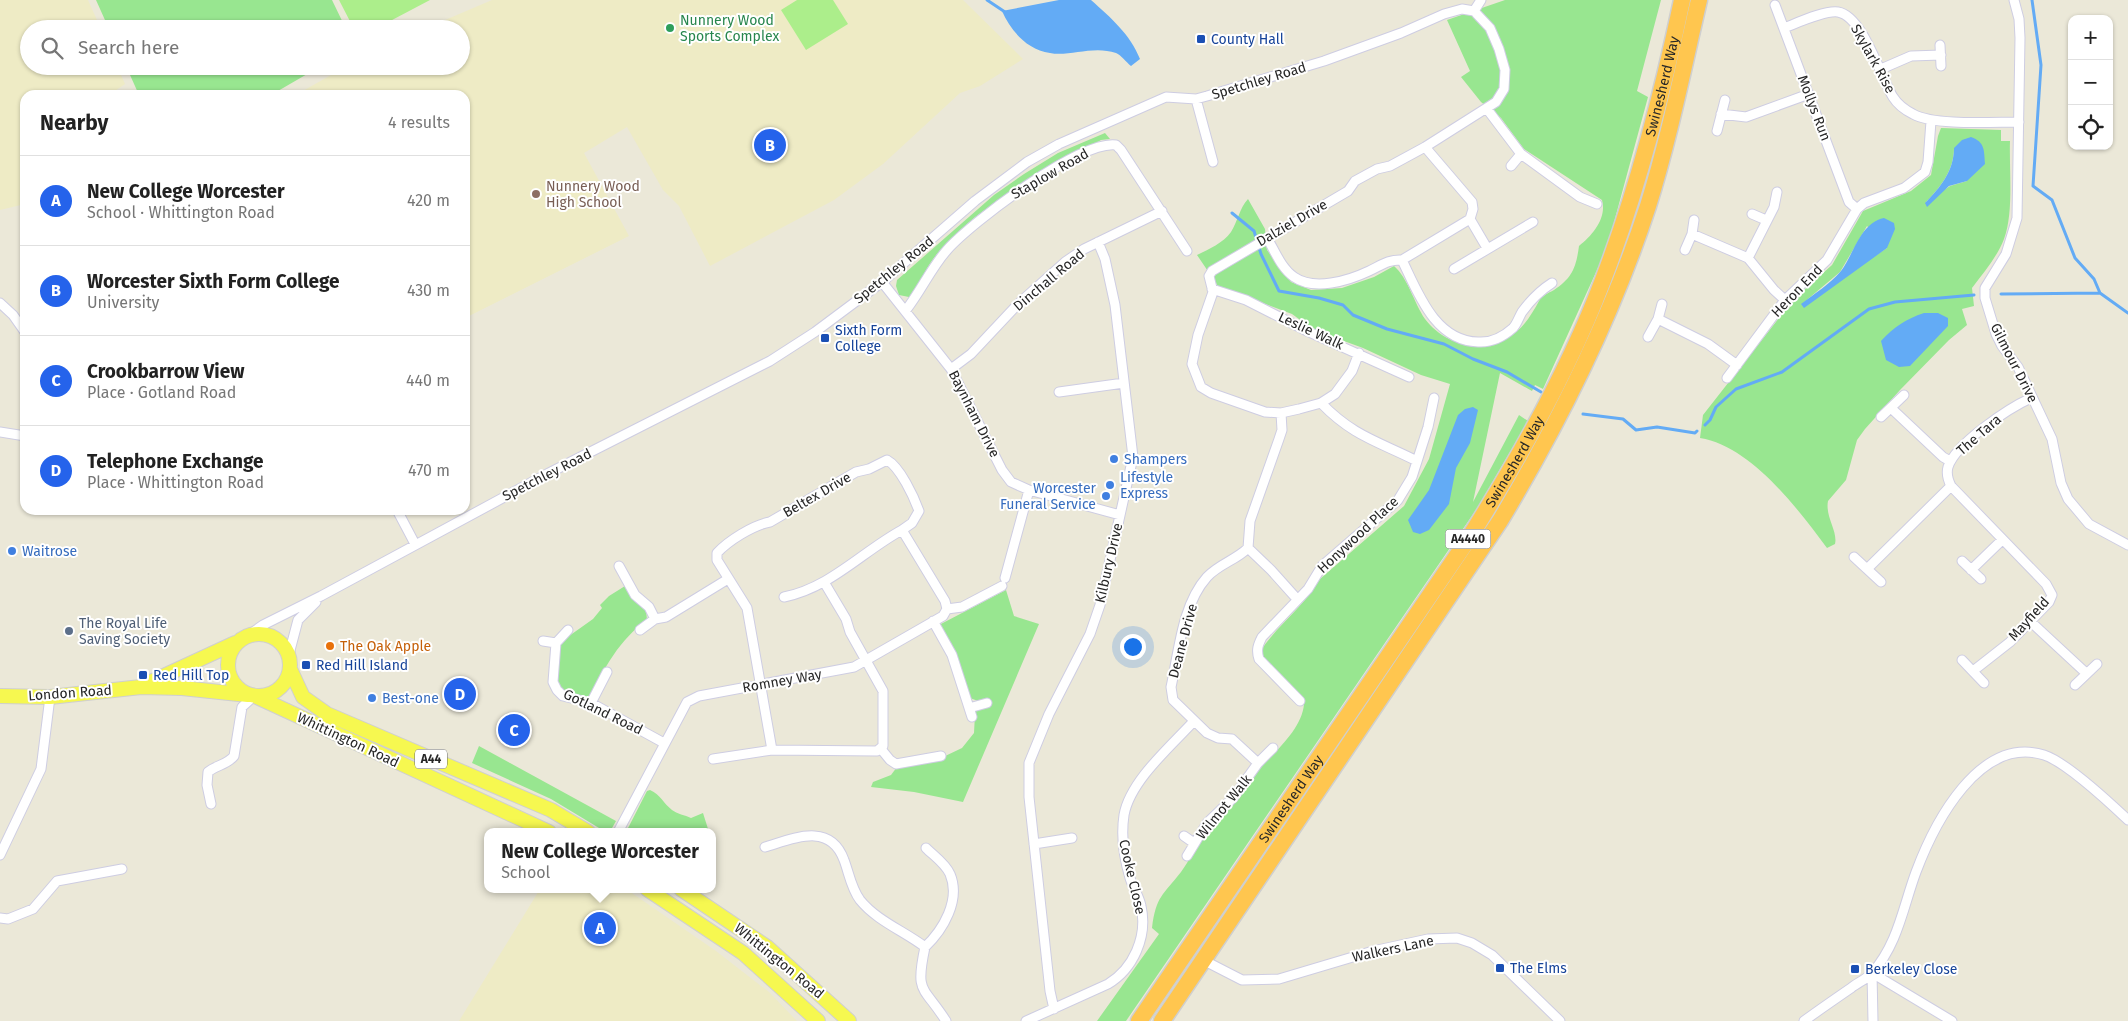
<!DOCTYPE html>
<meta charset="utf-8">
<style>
body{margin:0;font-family:"Fira Sans",sans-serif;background:#f2f2f2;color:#222}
.controls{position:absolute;right:15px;top:15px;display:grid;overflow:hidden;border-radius:10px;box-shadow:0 1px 4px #0004}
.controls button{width:45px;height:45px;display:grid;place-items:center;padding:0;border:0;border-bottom:1px solid #e0e0e0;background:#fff;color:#222;font:25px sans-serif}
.you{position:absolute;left:1132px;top:646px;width:18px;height:18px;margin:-12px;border:4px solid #fff;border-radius:50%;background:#1a73e8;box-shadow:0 0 0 8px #1a73e833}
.badge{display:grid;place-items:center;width:32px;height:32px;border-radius:50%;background:#2563eb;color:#fff;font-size:16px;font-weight:700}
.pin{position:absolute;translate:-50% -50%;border:2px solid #fff;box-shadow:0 1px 5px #0006}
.popup{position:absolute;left:484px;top:828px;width:232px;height:65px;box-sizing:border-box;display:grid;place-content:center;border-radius:10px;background:#fff;filter:drop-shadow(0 1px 4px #0005);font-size:16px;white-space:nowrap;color:#767676}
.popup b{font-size:19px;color:#222}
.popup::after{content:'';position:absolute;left:50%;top:100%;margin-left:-10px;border:10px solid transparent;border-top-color:#fff}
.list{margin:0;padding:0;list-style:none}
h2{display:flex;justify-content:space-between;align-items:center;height:65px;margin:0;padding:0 20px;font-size:21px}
h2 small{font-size:16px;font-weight:400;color:#767676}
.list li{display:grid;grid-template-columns:32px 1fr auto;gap:15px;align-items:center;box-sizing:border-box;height:90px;padding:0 20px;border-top:1px solid #e0e0e0}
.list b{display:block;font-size:19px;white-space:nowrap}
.list p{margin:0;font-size:16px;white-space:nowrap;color:#767676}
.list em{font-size:16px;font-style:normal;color:#767676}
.icon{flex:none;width:28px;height:28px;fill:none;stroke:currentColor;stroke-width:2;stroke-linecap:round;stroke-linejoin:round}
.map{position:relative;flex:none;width:2128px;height:1021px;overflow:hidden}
.search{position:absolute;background:#fff;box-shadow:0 1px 4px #0004;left:20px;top:20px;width:450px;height:55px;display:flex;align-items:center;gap:12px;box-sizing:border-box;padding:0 18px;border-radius:28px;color:#767676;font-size:19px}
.panel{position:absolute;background:#fff;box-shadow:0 1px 4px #0004;left:20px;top:90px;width:450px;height:425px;border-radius:15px}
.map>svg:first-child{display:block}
.education{fill:#eeebc5}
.green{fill:#98e690;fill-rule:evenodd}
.pitch{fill:#acee8b}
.water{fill:#63abf5}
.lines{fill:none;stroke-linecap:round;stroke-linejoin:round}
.stream{stroke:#63abf5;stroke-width:3}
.street-casing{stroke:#cecde2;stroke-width:11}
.primary-casing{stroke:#cfcfcf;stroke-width:16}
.highway-casing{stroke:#cfcfcf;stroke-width:19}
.street{stroke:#fff;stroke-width:9}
.primary{stroke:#f6f850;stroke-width:14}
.highway{stroke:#ffc64f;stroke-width:16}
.leisure-dot{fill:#2e9e5b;stroke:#fff;stroke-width:2}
.transit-dot{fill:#1a4fb4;stroke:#fff;stroke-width:2}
.education-dot{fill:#8d6e63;stroke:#fff;stroke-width:2}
.shop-dot{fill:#3f7fe0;stroke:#fff;stroke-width:2}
.service-dot{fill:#5c6f8a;stroke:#fff;stroke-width:2}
.food-dot{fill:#e8710a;stroke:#fff;stroke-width:2}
.labels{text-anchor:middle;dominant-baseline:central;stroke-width:4;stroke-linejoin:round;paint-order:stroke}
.shield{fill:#fff;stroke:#686868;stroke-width:1}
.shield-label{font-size:12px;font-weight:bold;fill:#272727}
.leisure-label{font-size:14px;fill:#27864d;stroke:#fff;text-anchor:start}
.transit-label{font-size:14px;fill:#164399;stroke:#fff;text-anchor:start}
.street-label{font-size:14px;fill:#272727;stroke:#fff}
.education-label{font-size:14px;fill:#785e54;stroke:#fff;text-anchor:start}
.shop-label{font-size:14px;fill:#366cbe;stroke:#fff;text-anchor:start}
.service-label{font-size:14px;fill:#4e5e75;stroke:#fff;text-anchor:start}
.food-label{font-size:14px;fill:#c56008;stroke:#fff;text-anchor:start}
</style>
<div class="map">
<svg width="2128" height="1021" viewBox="0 0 2128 1021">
<rect width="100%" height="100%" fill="#ebe8d8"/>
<!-- education -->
<path class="education" d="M0 0H88L101 29H29V66H117L125 84 109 95H25V204L0 210Z
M492 0H963L1023 59 980 86 960 93 883 164 834 200 710 266 679 206 663 190 627 127 584 153 629 236 465 318V95H301V92L347 66H461V29H424Z
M540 889H626L716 951 769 992 797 1021H459Z"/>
<!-- green -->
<path class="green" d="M96 0H332L346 29H109Z
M1505 0H1661L1637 91 1648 97 1607 248 1543 389 1535 385 1532 391 1500 373 1473 502 1519 415 1528 421 1478 507 1126 1021H1097L1159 934 1152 928C1156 896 1163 895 1181 872 1189 861 1195 848 1204 837 1216 819 1234 805 1247 788 1250 783 1253 777 1257 772 1273 753 1302 730 1304 704L1267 672 1260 652C1277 625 1304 607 1320 579L1404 506 1429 459 1450 384 1421 375 1363 348 1314 330 1292 314 1218 286 1197 255C1209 249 1223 243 1231 232 1238 221 1239 209 1248 199L1265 229 1267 250 1291 282 1311 290 1342 288 1374 277 1394 266C1408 278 1414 303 1425 319 1446 347 1488 356 1516 332 1526 324 1533 312 1539 301 1542 296 1548 293 1554 290 1572 278 1576 268 1579 246 1593 235 1607 218 1602 200L1524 149 1501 118 1481 102 1461 77 1470 71 1447 20Z
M126 66H321L271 95H139Z
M1941 128 2001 130V141H2010C2009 169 2014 213 2004 239 1997 257 1984 272 1972 288L1974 306 1962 309 1967 325 1949 340 1900 390 1865 429 1857 440 1846 480 1828 501C1825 517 1838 531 1835 544L1827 548C1798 509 1751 446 1700 438L1703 415 1794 299 1832 265 1863 211 1911 191 1931 175 1938 136ZM1954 148 1967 181 1950 186 1925 203C1941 187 1954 170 1954 148ZM1867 226 1887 248 1802 304 1840 272Z
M1105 133 1110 139 1101 140C1043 174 981 202 937 254 927 266 920 281 914 294L909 297 899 295 896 286 897 280 994 195 1024 174 1058 153Z
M625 586 632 599 646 610 647 620C620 639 603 669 590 699 583 697 573 696 567 693 550 685 558 655 562 641L593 619 602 608 600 605 609 596Z
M1006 590 1014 616 1039 624 963 802 914 792 871 787 873 782 891 775 897 767 941 758 962 748 974 733 975 714 978 701 970 698 939 625Z
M479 746 616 821 612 828 604 831 551 799 472 763Z
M650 790C661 795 663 803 672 810 677 814 685 815 691 818L703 813 709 832H626L647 791Z"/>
<!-- pitch -->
<path class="pitch" d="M339 0H430L375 29H354Z
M797 0H833L848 24 806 50 781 10Z"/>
<!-- water -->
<path class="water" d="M1059 0H1091C1111 18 1130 34 1140 59L1131 66C1126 62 1121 55 1116 53 1093 45 1069 57 1050 53 1026 49 1011 31 1002 11Z
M1971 137C1985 142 1984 150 1985 164L1967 181 1949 186 1927 207 1925 203C1940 188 1954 171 1954 148L1962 140Z
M1884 218 1894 223 1895 229 1887 248 1804 308 1801 304C1814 294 1830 284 1841 271 1854 254 1860 223 1884 218Z
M1924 313H1938L1948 318V326L1910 366 1899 367 1886 360 1881 341C1894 327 1906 319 1924 313Z
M1473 407 1478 410 1470 443 1456 468 1449 504 1429 530 1420 534 1413 532 1408 520 1429 490 1458 415 1465 409Z"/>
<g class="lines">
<!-- stream -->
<path class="stream" d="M987 0 1005 12
M2032 0 2041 65 2033 186 2052 200 2075 258 2094 279 2100 293
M1232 213 1254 231 1261 254 1279 291 1319 298 1343 305 1353 315 1387 329 1444 344 1473 359 1507 372 1541 392
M2001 294 2100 293 2128 313
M1583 414 1623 419 1636 430 1657 427 1695 433 1697 431
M1705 425 1710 420 1716 407 1736 389 1782 372 1869 309 1895 302 1974 295"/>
<defs>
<path id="street" d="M2014 0 2019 19 2020 38 2017 218 2006 254 1985 288V298L1996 334 2002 346 2018 367 2052 439 2061 483 2068 499 2089 524 2128 545
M1775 5 1849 202 1857 209
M1784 28C1797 23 1825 10 1838 12 1863 16 1881 78 1893 97 1898 105 1905 110 1913 114 1935 126 1992 122 2019 122
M1940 45 1941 66
M1881 69 1911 56 1941 55
M1196 99 1213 162
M1487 109 1521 154 1580 197 1597 204
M1721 114 1746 117 1809 94
M1717 131 1725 100
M1425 147 1472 202 1473 209 1470 219 1487 248
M1511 166 1521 154
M1752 214 1766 220
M1692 234 1748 258 1774 290 1785 300
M1267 238C1275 251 1281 268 1294 277 1314 291 1348 281 1369 271 1380 266 1389 259 1402 260
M1685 250 1692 234 1694 220
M1748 258 1774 207 1777 192
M1402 260C1418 293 1435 341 1478 342 1491 343 1503 337 1513 328 1517 324 1519 317 1522 312 1530 301 1541 290 1552 283
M1402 260 1470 219
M1454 269 1533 222
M882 282 951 369 1002 470 1011 482 1029 490 1120 515
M1212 289 1246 300 1309 332 1409 377
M0 303 13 315 25 332
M906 310C921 291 931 268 947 250 972 222 1080 140 1116 145L1121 150 1187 251
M1658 319 1662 304
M1648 337 1658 319 1708 344 1737 365
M1359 353 1352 371 1335 394 1321 403 1299 409 1281 413 1265 412 1211 393 1201 387 1192 364 1198 335 1213 292 1209 276 1212 271 1348 191 1355 181 1377 169 1390 166 1425 147 1496 102 1504 89 1505 70 1499 49 1490 28 1474 11
M951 369 971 354 1017 305 1065 262 1084 249 1162 211
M1727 378 1785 300 1827 260 1857 209 1864 203 1904 188 1925 172 1928 162 1931 121
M1059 392 1124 383
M1321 403C1353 436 1377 441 1417 461
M1892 409 1943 457 1950 461
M1881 417 1904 395
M0 432 25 436
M397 510 415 544
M1248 548 1271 570 1297 599
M1854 557 1881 582
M1962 561 1981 579
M619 566 635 595 649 607 655 619 666 617 728 579
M1867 569 1951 486
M1971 570 2002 540
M1005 578 1029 490
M824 582 846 619 850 632 883 691V746L877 751 772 750 747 608 717 560V553C728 541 753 525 770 522L856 472 869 469 887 460C900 467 914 497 919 511L912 523 902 530 945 601 947 609
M784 597C830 588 863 551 902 530
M933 621 952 655 972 717
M2031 622 2086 673
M568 630 556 643 553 682 557 690 563 696 591 703 664 743
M640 630 655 619
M246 637 263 625 321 596 547 474 770 361 815 332 882 282 975 201 1027 162 1059 144 1166 97 1196 99 1207 96 1324 61 1401 33 1444 14 1462 9 1474 11 1481 0
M543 641 556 643
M289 654 298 620 316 602
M1962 660 1984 683
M1973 671 2010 642 2049 602 2052 595 2046 584 1951 486C1948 480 1946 474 1948 467 1956 443 2009 408 2031 398
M2075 685 2097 664
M1300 701 1259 659C1256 650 1258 645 1262 637L1308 589 1322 566 1398 500 1412 477 1428 427 1434 398
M591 703 607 672
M969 708 987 703
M881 749 890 760 896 764 941 756
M713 759 772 750
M1258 763 1232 739 1218 738 1207 733 1173 700 1171 687C1179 651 1182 605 1207 577 1219 564 1236 560 1248 548L1250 521 1279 439 1282 430 1281 413
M211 804 207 785 208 772C216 765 227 765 234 756L242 707 253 697
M618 832 687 702 699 696 854 667 943 616 947 609 962 607 1002 586
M1184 836 1194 843
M1034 844 1072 838
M765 847C792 839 830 821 844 860 849 873 851 888 860 900 877 921 904 931 925 947 915 994 923 985 946 1021
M0 855 41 769 50 697
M1187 856 1207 823 1233 798 1258 763 1273 748
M0 918 8 919 33 909 57 881 122 869
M925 947C943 930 961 900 950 874 945 863 934 856 926 848
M1203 960 1242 980 1279 979 1373 951 1428 939 1457 938 1472 943 1492 955 1560 1021
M1872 973 1952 1021
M1872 973 1873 1021
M1054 1009 1050 991 1029 797V763L1049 714 1090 634 1100 605 1133 457 1115 305 1105 259 1098 242
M1026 1021 1108 984C1133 969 1148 937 1141 906 1139 896 1133 888 1130 878 1124 858 1121 835 1124 815 1130 781 1171 746 1194 721
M1804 1021C1819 1010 1835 999 1851 988 1857 983 1867 979 1872 973 1898 944 1903 907 1916 872 1934 824 1979 735 2044 755 2066 762 2110 803 2128 820"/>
<path id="primary" d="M228 665a31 31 0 1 1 62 0a31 31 0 1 1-62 0Z
M290 669 303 697 327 714 551 810 588 832
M144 685 235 643
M0 696 50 697 141 687 182 688 248 695
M257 697 549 832
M647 889 743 953 818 1021
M681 889 767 947 849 1021"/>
<g id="highway">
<path id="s1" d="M1139 1021 1469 538C1520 457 1569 370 1603 280 1638 189 1662 95 1682 0"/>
<path d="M1162 1021 1500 521C1560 421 1612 317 1648 206 1669 139 1683 69 1699 0"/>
</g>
</defs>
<!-- street casing -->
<use href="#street" class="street-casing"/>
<!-- primary casing -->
<use href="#primary" class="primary-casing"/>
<!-- highway casing -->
<use href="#highway" class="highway-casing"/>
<!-- street -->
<use href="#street" class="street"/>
<!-- primary -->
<use href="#primary" class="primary"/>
<!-- highway -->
<use href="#highway" class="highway"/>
</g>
<!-- markers -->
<circle class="leisure-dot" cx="670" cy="28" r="5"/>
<g class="transit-dot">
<rect x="1196" y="34" width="10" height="10" rx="2.5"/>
<rect x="820" y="333" width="10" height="10" rx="2.5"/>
<rect x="301" y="660" width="10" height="10" rx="2.5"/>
<rect x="138" y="670" width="10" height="10" rx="2.5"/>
<rect x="1495" y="963" width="10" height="10" rx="2.5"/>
<rect x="1850" y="964" width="10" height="10" rx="2.5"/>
</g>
<circle class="education-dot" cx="536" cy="194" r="5"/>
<g class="shop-dot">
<circle cx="1114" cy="459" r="5"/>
<circle cx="1110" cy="485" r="5"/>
<circle cx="1106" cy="496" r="5"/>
<circle cx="12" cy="551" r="5"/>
<circle cx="372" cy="698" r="5"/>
</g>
<circle class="service-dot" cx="69" cy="631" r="5"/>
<circle class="food-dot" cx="330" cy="646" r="5"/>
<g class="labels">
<!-- shield labels -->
<g class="shield">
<rect x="1445.5" y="529.5" width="45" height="19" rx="4"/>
<rect x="415" y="749.5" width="32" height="19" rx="4"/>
</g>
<g class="shield-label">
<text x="1468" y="539">A4440</text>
<text x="431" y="759">A44</text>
</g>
<!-- leisure labels -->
<g class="leisure-label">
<text x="680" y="20">Nunnery Wood<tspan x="680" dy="16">Sports Complex</tspan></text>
</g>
<!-- transit labels -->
<g class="transit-label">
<text x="1211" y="39">County Hall</text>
<text x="835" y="330">Sixth Form<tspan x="835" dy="16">College</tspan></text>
<text x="316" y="665">Red Hill Island</text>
<text x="153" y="675">Red Hill Top</text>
<text x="1510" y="968">The Elms</text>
<text x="1865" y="969">Berkeley Close</text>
</g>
<!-- street labels -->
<g class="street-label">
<text transform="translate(1873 59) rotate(61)">Skylark Rise</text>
<text transform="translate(1259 81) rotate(-17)">Spetchley Road</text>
<text stroke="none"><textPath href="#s1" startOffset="1079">Swinesherd Way</textPath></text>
<text transform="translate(1814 108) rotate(69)">Mollys Run</text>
<text transform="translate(1050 174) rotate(-30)">Staplow Road</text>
<text transform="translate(1292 223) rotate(-30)">Dalziel Drive</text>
<text transform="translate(894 270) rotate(-39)">Spetchley Road</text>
<text transform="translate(1049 280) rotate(-40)">Dinchall Road</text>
<text transform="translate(1797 291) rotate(-46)">Heron End</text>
<text transform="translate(1311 331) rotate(25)">Leslie Walk</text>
<text transform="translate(2014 363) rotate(63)">Gilmour Drive</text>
<text transform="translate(974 414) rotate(63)">Baynham Drive</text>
<text transform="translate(1979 435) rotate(-41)">The Tara</text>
<text stroke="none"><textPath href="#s1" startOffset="674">Swinesherd Way</textPath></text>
<text transform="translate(547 475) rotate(-27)">Spetchley Road</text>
<text transform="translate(817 495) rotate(-30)">Beltex Drive</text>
<text transform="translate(1358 535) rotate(-43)">Honywood Place</text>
<text transform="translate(1109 563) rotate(-77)">Kilbury Drive</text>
<text transform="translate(2029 619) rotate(-48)">Mayfield</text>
<text transform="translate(1183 641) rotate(-75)">Deane Drive</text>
<text transform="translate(782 681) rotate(-10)">Romney Way</text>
<text transform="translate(70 693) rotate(-4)">London Road</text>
<text transform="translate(603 712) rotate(26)">Gotland Road</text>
<text transform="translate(348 740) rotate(25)">Whittington Road</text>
<text stroke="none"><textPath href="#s1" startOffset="269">Swinesherd Way</textPath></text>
<text transform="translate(1224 807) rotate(-51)">Wilmot Walk</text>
<text transform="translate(1132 877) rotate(77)">Cooke Close</text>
<text transform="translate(1393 949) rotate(-12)">Walkers Lane</text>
<text transform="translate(779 961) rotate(39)">Whittington Road</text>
</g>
<!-- education labels -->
<g class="education-label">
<text x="546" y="186">Nunnery Wood<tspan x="546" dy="16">High School</tspan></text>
</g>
<!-- shop labels -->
<g class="shop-label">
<text x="1124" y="459">Shampers</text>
<text x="1120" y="477">Lifestyle<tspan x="1120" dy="16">Express</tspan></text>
<text x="1096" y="488" text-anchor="end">Worcester<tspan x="1096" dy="16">Funeral Service</tspan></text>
<text x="22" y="551">Waitrose</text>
<text x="382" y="698">Best-one</text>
</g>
<!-- service labels -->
<g class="service-label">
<text x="79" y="623">The Royal Life<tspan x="79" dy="16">Saving Society</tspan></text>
</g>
<!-- food labels -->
<g class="food-label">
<text x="340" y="646">The Oak Apple</text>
</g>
</g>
</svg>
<div class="controls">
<button>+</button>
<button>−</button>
<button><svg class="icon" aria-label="locate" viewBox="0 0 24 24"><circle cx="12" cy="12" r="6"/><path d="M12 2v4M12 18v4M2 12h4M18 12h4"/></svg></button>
</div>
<div class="you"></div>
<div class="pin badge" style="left:600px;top:928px">A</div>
<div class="popup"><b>New College Worcester</b>School</div>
<div class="pin badge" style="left:770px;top:145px">B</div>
<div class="pin badge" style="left:514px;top:730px">C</div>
<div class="pin badge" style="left:460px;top:694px">D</div>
<div class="search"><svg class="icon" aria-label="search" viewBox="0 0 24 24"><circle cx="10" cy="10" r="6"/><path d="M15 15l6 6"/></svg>Search here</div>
<section class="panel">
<h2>Nearby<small>4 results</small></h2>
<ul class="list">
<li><span class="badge">A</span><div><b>New College Worcester</b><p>School · Whittington Road</p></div><em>420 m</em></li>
<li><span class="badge">B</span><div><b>Worcester Sixth Form College</b><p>University</p></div><em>430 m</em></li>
<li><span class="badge">C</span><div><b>Crookbarrow View</b><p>Place · Gotland Road</p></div><em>440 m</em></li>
<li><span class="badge">D</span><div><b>Telephone Exchange</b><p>Place · Whittington Road</p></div><em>470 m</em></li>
</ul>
</section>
</div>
